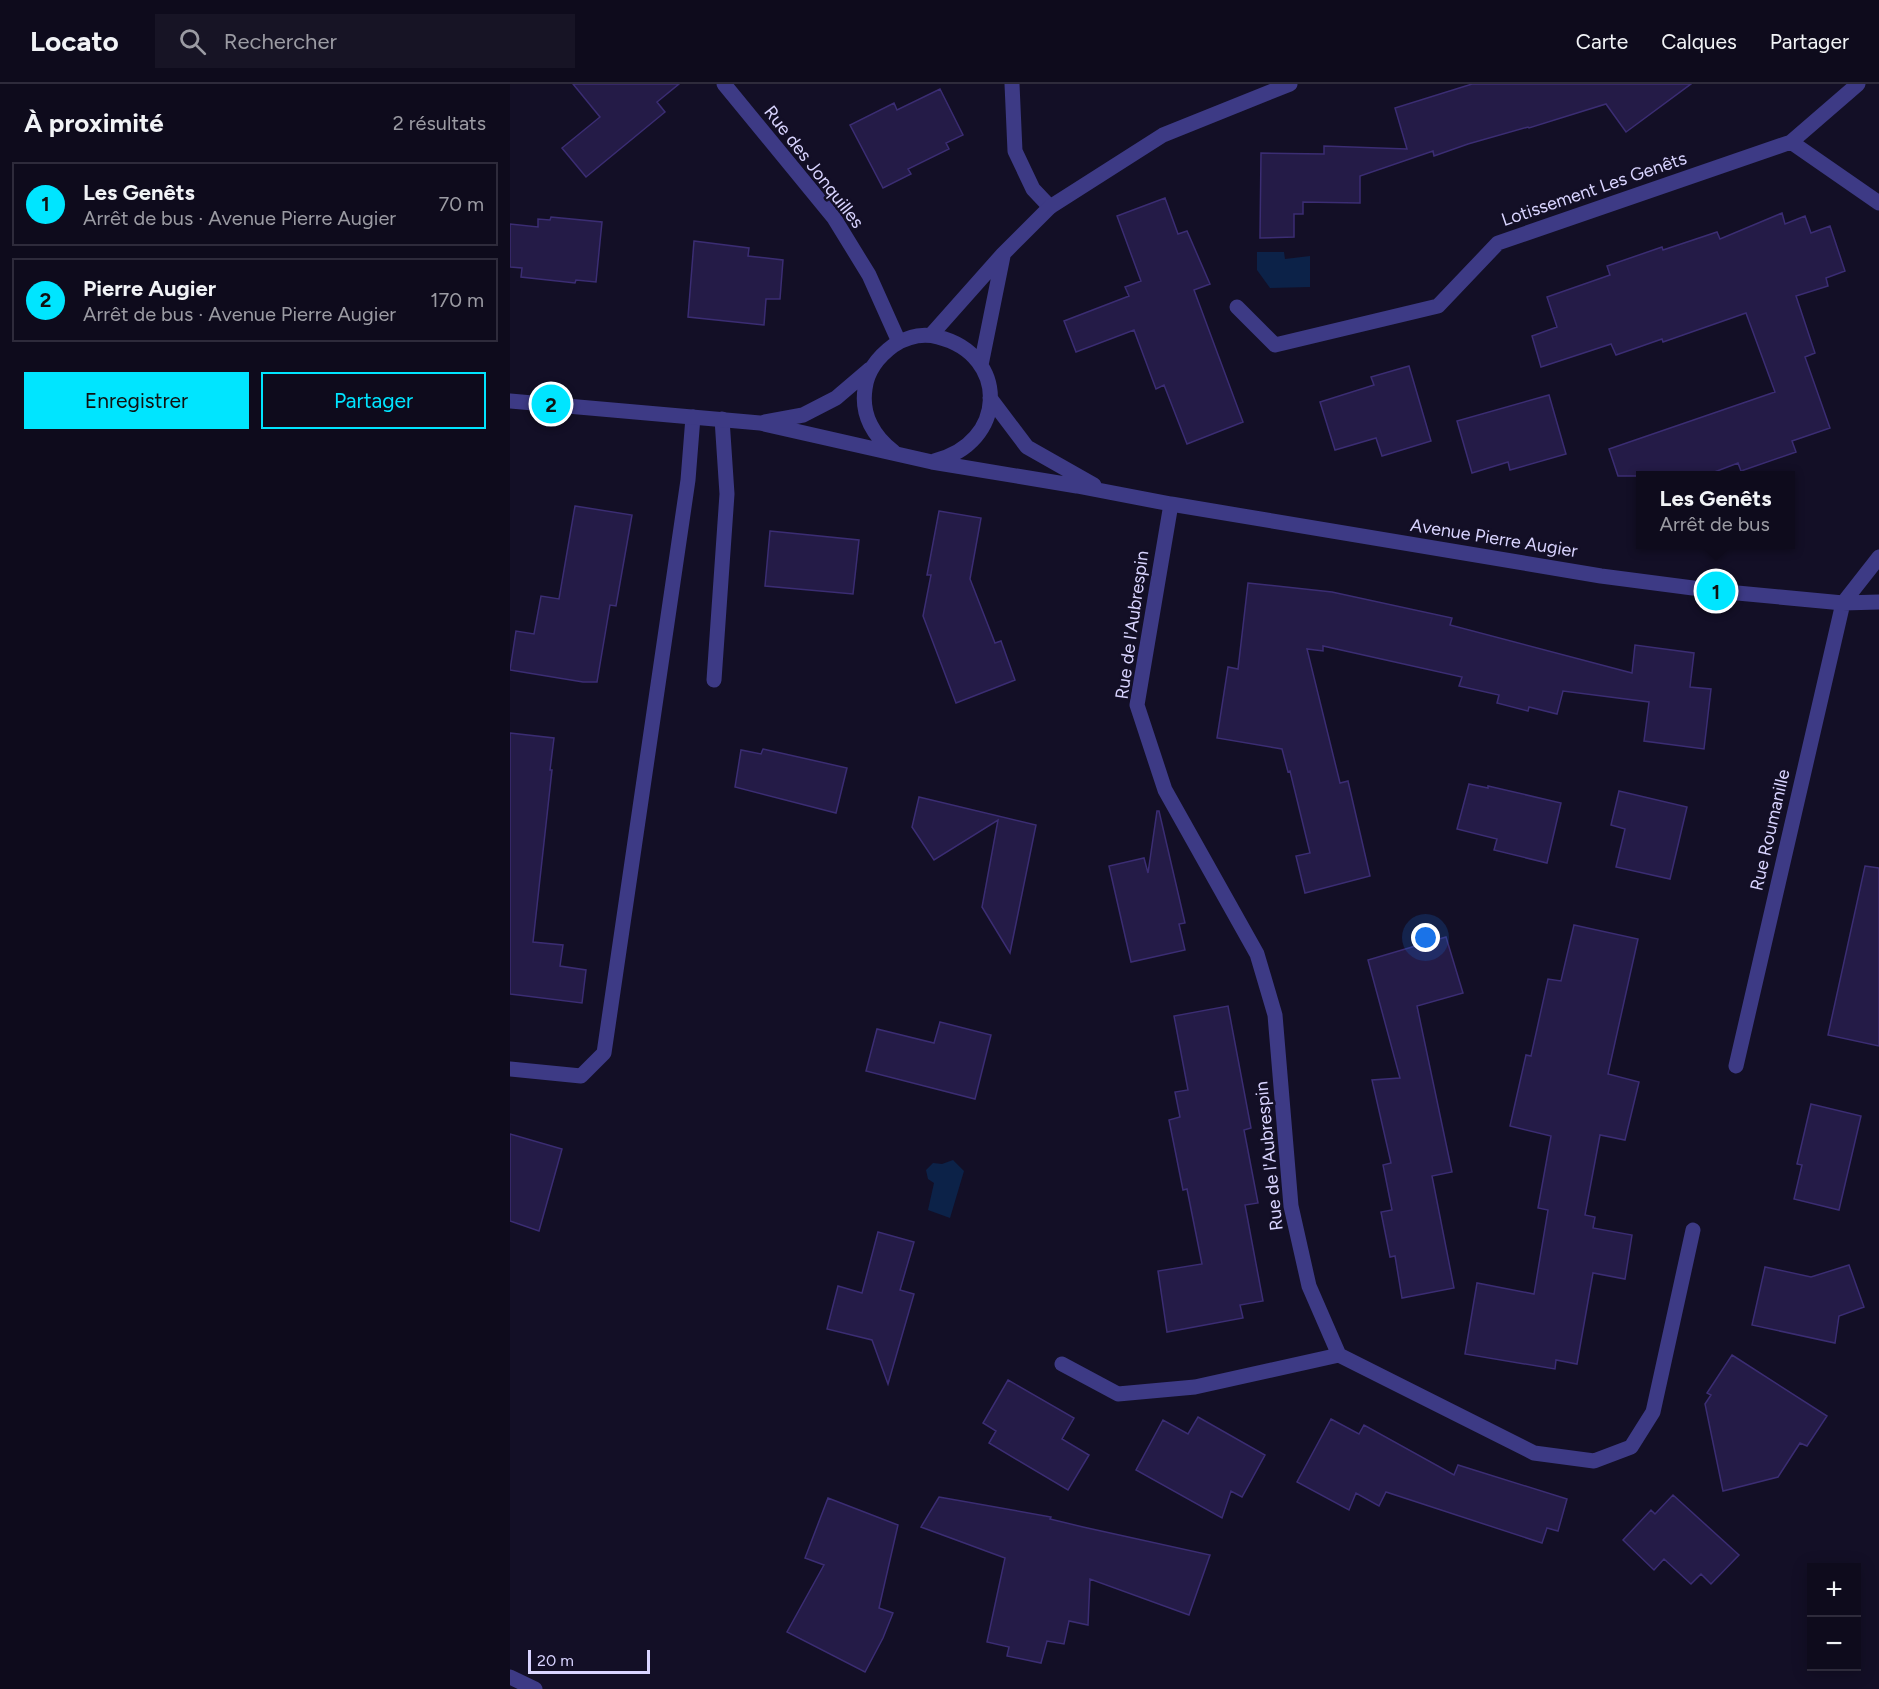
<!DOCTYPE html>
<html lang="fr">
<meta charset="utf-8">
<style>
body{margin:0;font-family:Figtree,sans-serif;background:#171425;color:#f1f3f6}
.controls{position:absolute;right:18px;bottom:18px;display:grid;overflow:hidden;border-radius:0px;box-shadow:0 3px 15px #0003}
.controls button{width:54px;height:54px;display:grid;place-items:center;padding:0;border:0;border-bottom:2px solid #2e2b3b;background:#0e0b1c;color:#f1f3f6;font:30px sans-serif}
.scale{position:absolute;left:18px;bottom:15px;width:122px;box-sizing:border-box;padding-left:6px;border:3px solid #d9d4ff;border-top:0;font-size:16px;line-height:21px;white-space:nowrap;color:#d9d4ff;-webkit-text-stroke:4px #130f26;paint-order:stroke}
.you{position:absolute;left:916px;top:854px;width:21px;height:21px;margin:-15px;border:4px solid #fff;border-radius:50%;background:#1a73e8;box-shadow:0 0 0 9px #1a73e833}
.badge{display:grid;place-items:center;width:39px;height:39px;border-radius:50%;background:#00e5ff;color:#111;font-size:20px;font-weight:700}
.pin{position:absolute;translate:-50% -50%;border:3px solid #fff;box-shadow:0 2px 6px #0006}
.popup{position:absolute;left:1126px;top:387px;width:159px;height:78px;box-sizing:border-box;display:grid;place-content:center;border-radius:0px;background:#0e0b1c;filter:drop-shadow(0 2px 4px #0005);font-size:20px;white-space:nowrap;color:#9b9ba3}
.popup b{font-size:22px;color:#f1f3f6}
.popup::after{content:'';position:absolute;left:50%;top:100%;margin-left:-12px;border:12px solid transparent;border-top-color:#0e0b1c}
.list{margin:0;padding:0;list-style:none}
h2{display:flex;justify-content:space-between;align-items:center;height:78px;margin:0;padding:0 24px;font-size:26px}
h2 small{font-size:20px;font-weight:400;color:#9b9ba3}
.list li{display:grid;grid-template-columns:39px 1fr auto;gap:18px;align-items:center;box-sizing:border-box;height:84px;margin:0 12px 12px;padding:0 12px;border:2px solid #2e2b3b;border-radius:0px}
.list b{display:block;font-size:22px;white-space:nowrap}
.list p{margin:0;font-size:20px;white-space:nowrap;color:#9b9ba3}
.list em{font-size:20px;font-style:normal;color:#9b9ba3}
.actions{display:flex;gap:12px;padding:18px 24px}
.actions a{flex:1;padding:14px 0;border:2px solid #00e5ff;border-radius:0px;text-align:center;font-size:21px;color:#00e5ff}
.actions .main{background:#00e5ff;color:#111}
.icon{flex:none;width:33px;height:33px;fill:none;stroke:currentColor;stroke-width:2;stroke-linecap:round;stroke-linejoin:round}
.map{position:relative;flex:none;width:1369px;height:1605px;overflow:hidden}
header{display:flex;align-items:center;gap:36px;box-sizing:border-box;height:84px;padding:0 30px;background:#0e0b1c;border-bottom:2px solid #2e2b3b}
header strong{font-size:28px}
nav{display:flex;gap:33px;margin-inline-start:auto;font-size:21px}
.search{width:420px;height:54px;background:#171425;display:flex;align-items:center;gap:15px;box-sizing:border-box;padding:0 21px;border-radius:0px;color:#9b9ba3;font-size:22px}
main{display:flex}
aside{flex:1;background:#0e0b1c}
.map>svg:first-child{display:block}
.water{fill:#0c2248}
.building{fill:#241b47;stroke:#3b2d73;stroke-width:1.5}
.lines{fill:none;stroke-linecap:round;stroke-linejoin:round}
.service{stroke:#3d3a85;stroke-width:15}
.minor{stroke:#3d3a85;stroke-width:15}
.labels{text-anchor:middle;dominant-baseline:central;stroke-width:5;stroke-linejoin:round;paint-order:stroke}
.street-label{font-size:18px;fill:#d9d4ff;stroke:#130f26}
</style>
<header>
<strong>Locato</strong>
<div class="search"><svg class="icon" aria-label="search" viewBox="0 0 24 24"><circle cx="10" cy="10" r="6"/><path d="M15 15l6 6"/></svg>Rechercher</div>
<nav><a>Carte</a><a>Calques</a><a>Partager</a></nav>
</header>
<main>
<aside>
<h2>À proximité<small>2 résultats</small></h2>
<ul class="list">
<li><span class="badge">1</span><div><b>Les Genêts</b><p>Arrêt de bus · Avenue Pierre Augier</p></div><em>70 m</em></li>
<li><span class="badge">2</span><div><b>Pierre Augier</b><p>Arrêt de bus · Avenue Pierre Augier</p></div><em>170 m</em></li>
</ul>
<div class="actions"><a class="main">Enregistrer</a><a>Partager</a></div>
</aside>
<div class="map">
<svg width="1369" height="1605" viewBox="0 0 1369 1605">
<rect width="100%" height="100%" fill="#130f26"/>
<!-- water -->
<path class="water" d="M747 168H774L775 175 800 172V203L760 204 747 186Z
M443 1076 454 1087 440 1134 418 1126 424 1099 418 1095 416 1086 423 1079 432 1080Z"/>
<!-- building -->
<path class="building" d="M63 0H169L147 18 155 28 76 93 52 64 90 33Z
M962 0H1181L1116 48 1096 20 1019 44 1018 43 958 60 924 72 923 67 850 92V119L793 118V130H784V153L750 154 751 69 814 70V62L897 65 885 24Z
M430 5 453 51 436 59 439 65 398 85 401 90 373 104 340 41 384 19 387 26Z
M655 114 668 150 677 147 700 200 684 206 733 338 677 360 654 301 646 305 624 246 566 268 554 237 619 212 615 203 631 197 607 132Z
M1272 129 1275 140 1295 132 1301 149 1320 142 1335 187 1316 194 1318 202 1286 212 1305 269 1295 273 1320 344 1282 357 1286 368 1231 387 1228 379 1194 392H1108L1099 365 1265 308 1236 229 1153 258 1152 255 1106 271 1101 260 1031 283 1022 252 1047 243 1037 213 1100 191 1097 182 1152 163 1153 166 1207 148 1210 155Z
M41 133 92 138 86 198 66 196 65 199 11 193 12 184 0 183V140L28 143V135L40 136Z
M184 157 239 164 238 172 273 176 270 215H256L254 241 178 233Z
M899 282 921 357 872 372 866 354 825 366 810 318 864 301 861 293Z
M1039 311 1056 370 1000 386 998 378 962 389 947 337Z
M65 422 122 431 106 522 100 521 87 598H73L0 586 6 547 24 550 31 512 49 515Z
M429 427 471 434 460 495 485 559 491 557 505 596 446 619 413 532 421 491H417Z
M260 447 349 456 343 510 255 502Z
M738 499 822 508 942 534 940 541 1122 589 1125 561 1184 569 1180 603 1201 605 1194 665 1134 657 1139 618 1053 607 1047 630 1019 623 1018 627 987 619 989 611 949 602 952 593 813 562V567L797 565 830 699 838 697 860 792 795 809 786 772 800 769 780 687 778 688 772 665 707 654 718 583 728 585Z
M0 649 44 654 40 686H42L23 858 53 861 50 882 76 886 72 919 0 910Z
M253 665 337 684 326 729 225 703 231 666 251 670Z
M959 700 978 704V702L1051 719 1037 779 984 766 987 755 947 745Z
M1109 707 1177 723 1160 795 1106 783 1115 745 1101 741Z
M409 713 526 741 500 869 472 823 488 736 424 776 402 743Z
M647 727H649L675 839 669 840 675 866 621 878 599 782 634 774 638 789Z
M1355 782 1369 784V962L1318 951Z
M1064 841 1128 855 1098 990 1129 998 1115 1056 1090 1051 1075 1131 1085 1133 1083 1144 1122 1151 1115 1195 1083 1189 1067 1280 1046 1276 1045 1285 955 1270 967 1199 1024 1210 1038 1126 1028 1124 1041 1052 1000 1042 1016 971 1021 972 1038 895 1051 897Z
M936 853 953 909 907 922 942 1088 922 1092 944 1204 892 1214 885 1172 880 1173 871 1128 882 1126 873 1081 881 1079 862 996 890 994 858 876Z
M718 922 741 1044 734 1046 748 1119 735 1121 753 1217 730 1221 733 1234 657 1248 648 1187 692 1180 677 1105 673 1106 659 1036 670 1033 665 1008 678 1006 664 932Z
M430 938 481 951 465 1015 356 987 367 945 424 959Z
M1301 1020 1351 1032 1329 1126 1284 1115 1292 1081 1287 1080Z
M0 1050 52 1065 29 1147 0 1137Z
M368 1148 404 1158 390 1206 404 1210 378 1300 362 1256 317 1245 328 1202 352 1209Z
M1339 1181 1354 1223 1329 1232 1325 1259 1242 1241 1255 1183 1301 1193Z
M1222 1271 1317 1332 1297 1362 1290 1359 1268 1393 1213 1407 1195 1320 1201 1311 1197 1309Z
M498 1296 564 1334 552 1355 579 1371 558 1406 479 1359 486 1347 473 1339Z
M688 1333 755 1371 732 1413 721 1407 712 1434 626 1386 653 1336 678 1350Z
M821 1335 849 1350 854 1341 944 1391 948 1381 1057 1415 1048 1447 1037 1444 1032 1459 876 1408 869 1422 846 1409 839 1426 787 1398Z
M1163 1411 1229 1471 1201 1500 1191 1490 1181 1500 1154 1475 1144 1486 1113 1456 1141 1426 1145 1430Z
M429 1413 541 1433 540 1435 573 1443 700 1471 679 1531 580 1495 578 1541 559 1537 554 1560 537 1557 531 1579 497 1572 499 1563 477 1558 495 1474 411 1443Z
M318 1414 388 1441 369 1524 383 1529 373 1554 355 1588 277 1548 314 1481 295 1474Z"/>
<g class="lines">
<!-- service -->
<path class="service" d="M502 0 505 67 523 105 540 123
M204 596 217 410 212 335
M0 985 71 992 94 969 178 396 183 333"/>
<!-- minor -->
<path class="minor" d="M214 0 324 134 359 191 389 258
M1281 58 1348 0
M727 223 765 261 928 222 988 159 1281 58 1369 119
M421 251 493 170 540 123 653 51 780 0
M471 281 493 172
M480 314 517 363 584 401
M0 317 250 339 422 378 567 402 661 420 1091 492 1206 507 1333 519 1369 518
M255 338 293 331 326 314 360 285
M384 368C364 353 351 331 355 305 357 286 369 272 384 261 397 253 413 249 428 253 500 271 497 360 424 377
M661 420 627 621 655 706 747 870 765 931 781 1122 799 1202 829 1271 1024 1369 1084 1377 1121 1363 1143 1328 1183 1146
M1226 982 1333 519 1369 473
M552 1280 608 1310 685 1303 829 1271
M0 1593 25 1605"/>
</g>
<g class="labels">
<!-- street labels -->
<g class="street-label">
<text transform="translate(304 83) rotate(52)">Rue des Jonquilles</text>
<text transform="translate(1084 105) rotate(-19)">Lotissement Les Genêts</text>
<text transform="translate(984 454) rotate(9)">Avenue Pierre Augier</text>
<text transform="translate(622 541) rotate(-82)">Rue de l'Aubrespin</text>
<text transform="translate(1260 746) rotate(-77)">Rue Roumanille</text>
<text transform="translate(759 1072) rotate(-96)">Rue de l'Aubrespin</text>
</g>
</g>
</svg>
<div class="controls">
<button>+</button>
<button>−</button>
</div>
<div class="scale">20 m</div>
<div class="you"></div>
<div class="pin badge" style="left:1206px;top:507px">1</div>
<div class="popup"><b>Les Genêts</b>Arrêt de bus</div>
<div class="pin badge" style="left:41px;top:320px">2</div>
</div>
</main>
